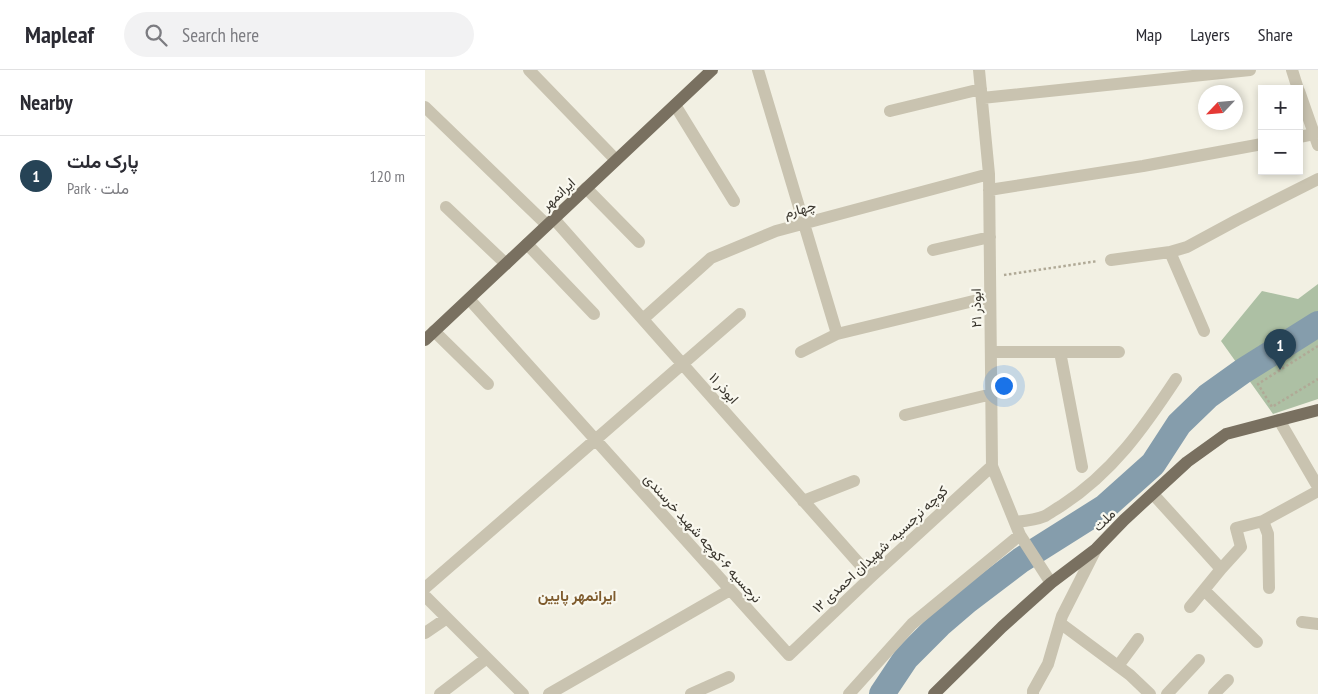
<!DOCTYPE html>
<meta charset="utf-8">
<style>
body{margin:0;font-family:"PT Sans Narrow",Vazirmatn,sans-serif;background:#f2f2f3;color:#2b2b33}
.controls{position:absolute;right:15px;top:15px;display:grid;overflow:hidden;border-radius:0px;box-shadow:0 2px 8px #0003}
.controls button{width:45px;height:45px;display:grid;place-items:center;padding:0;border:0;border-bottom:1px solid #e1e1e2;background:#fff;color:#2b2b33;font:25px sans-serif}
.compass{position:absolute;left:773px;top:15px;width:45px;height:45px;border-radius:50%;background:#fff;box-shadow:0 2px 8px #0003;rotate:244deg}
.you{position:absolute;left:578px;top:315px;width:18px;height:18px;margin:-12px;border:4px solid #fff;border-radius:50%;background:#1a73e8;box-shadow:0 0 0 8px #1a73e833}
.badge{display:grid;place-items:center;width:32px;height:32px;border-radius:50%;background:#264356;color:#fff;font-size:16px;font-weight:700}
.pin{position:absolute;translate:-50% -41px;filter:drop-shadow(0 1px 2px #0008)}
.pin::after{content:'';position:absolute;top:26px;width:18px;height:15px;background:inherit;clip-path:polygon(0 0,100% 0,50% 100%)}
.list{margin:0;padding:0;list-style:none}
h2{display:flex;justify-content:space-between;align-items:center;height:65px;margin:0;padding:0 20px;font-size:21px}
h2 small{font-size:16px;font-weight:400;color:#7c7c81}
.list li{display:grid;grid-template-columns:32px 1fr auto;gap:15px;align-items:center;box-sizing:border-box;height:80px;padding:0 20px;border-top:1px solid #e1e1e2}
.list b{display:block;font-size:19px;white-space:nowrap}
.list p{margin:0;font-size:16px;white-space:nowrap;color:#7c7c81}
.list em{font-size:16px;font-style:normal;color:#7c7c81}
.icon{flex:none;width:28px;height:28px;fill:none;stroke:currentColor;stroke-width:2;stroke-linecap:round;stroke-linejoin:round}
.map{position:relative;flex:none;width:893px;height:624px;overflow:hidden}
header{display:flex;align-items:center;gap:30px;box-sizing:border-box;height:70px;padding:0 25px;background:#fff;border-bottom:1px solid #e1e1e2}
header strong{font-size:24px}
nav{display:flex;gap:28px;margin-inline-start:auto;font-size:18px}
.search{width:350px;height:45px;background:#f2f2f3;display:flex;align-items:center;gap:12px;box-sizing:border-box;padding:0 18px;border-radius:28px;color:#7c7c81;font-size:19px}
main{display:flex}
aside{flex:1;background:#fff}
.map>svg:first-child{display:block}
.green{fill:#adc0a4}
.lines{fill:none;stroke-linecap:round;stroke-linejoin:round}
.river{stroke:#859dac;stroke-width:26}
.path{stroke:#b0a996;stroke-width:2.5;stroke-dasharray:2.5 2.5;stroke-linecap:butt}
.minor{stroke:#c9c3b0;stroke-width:12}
.major{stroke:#797060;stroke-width:12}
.labels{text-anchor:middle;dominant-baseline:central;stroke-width:4.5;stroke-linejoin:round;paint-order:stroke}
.street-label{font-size:14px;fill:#39352d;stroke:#f9f8ef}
.neighbourhood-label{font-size:15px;font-weight:bold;fill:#7f5c2e;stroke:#f9f8ef}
</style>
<header>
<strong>Mapleaf</strong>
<div class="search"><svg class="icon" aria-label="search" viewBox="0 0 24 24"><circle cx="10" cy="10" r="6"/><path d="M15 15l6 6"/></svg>Search here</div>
<nav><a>Map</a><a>Layers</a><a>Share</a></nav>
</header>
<main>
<aside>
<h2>Nearby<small></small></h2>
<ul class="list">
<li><span class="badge">1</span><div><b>پارک ملت</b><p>Park · ملت</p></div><em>120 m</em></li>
</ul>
</aside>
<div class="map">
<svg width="893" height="624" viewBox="0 0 893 624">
<rect width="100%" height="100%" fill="#f2f0e3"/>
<!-- green -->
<path class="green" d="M893 214V329L848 344 796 271 837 221 873 229Z"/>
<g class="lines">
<!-- river -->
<path class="river" d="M457 624 481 588 514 555 542 531 596 490 680 437 728 394 754 354 783 326 818 301 893 254"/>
<!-- path -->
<path class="path" d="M579 205 673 191
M893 276 833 314 847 337 893 309"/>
<!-- minor -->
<path class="minor" d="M104 0 191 90
M333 0 412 264 565 227
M554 0 564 104 567 396 595 465 626 513
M867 0 873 19
M874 21 893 75
M557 28 825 0
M250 35 309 131
M0 37 122 155
M465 41 556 19
M874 67 889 64
M161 118 214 172
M564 120 718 96 837 74
M21 137 81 194
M129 149 446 507
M102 174 169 244
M508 180 565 167
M745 182 779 261
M686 190 745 182 762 177 812 150 893 109
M44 229 364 585 446 507 567 396
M218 249 286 188 351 161 564 104
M9 261 63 314
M376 282 412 264
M566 282H694
M635 282 657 397
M480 345 567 324
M854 350 893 417
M728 424 796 499 765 537
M378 431 429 411
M838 451 843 464 844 518
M590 452C600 451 611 450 620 446 625 443 631 439 636 436 687 403 718 359 751 309
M796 499 816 477 811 458 838 451 893 421
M0 518 315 244
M779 520 832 572
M0 526 98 624
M877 552 893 554
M635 553 705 605 725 624
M0 563 22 548
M693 596 713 569
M15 624 62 588
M124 624 305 520
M266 624 304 607
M424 624 487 554 595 465
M608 624V621L623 594 637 546 671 479
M742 624 774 590
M789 624 803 610"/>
<!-- major -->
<path class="major" d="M0 270 287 0
M509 624 577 557 626 513 671 479 699 450 762 392 801 364 893 340"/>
</g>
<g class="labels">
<!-- street labels -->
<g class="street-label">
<text transform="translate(133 124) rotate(-43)">ایرانمهر</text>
<text transform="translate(375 139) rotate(-15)">چهارم</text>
<text transform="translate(551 238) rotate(-91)">۲۱ ابوذر</text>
<text transform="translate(299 318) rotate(48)">ابوذر ۱۱</text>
<text transform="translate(679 450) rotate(-45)">ملت</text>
<text transform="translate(278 468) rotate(48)">نرجسیه ۶-کوچه شهید خرسندی</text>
<text transform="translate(455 479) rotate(-43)">کوچه نرجسیه- شهیدان احمدی ۱۲</text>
</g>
<!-- neighbourhood labels -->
<g class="neighbourhood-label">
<text x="152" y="525">ایرانمهر پایین</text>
</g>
</g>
</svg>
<div class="controls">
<button>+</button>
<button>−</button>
</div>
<svg class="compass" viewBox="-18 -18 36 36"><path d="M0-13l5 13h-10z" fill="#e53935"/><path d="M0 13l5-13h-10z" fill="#7c7c81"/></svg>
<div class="you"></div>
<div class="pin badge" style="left:855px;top:300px">1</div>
</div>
</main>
